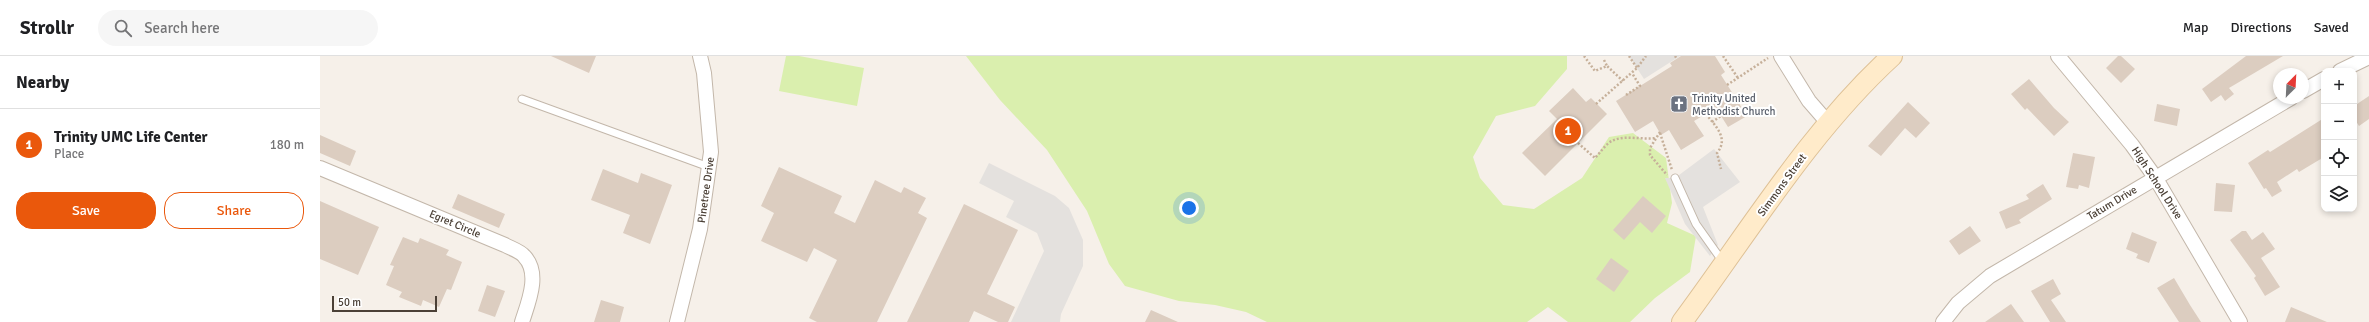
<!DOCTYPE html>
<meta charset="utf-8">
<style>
body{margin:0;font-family:Signika,sans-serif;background:#f6f6f6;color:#202124}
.controls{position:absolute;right:12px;top:12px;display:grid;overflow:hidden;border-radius:8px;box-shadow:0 2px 6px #0003}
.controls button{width:36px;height:36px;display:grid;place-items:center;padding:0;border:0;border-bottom:1px solid #e0e0e0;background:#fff;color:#202124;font:20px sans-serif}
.compass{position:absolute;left:1953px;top:12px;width:36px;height:36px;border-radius:50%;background:#fff;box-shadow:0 2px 6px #0003;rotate:24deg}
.scale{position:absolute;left:12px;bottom:10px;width:105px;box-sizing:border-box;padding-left:4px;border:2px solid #4b4036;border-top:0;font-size:11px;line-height:14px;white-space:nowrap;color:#4b4036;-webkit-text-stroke:3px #fff;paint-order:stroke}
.you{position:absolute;left:869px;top:152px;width:14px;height:14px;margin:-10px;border:3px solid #fff;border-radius:50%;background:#1a73e8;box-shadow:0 0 0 6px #1a73e833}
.badge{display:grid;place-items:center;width:26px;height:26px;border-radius:50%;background:#ea580c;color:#fff;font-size:13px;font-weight:700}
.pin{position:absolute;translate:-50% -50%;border:2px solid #fff;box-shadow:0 1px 4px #0006}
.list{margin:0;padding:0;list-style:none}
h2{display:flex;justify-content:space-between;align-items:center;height:52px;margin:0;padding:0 16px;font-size:17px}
h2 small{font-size:13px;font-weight:400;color:#757577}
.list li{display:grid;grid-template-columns:26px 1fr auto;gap:12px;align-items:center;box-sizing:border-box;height:72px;padding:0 16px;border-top:1px solid #e0e0e0}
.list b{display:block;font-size:15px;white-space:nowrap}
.list p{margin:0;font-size:13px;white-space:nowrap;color:#757577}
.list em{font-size:13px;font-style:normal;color:#757577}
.actions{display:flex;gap:8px;padding:12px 16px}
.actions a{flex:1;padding:9px 0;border:1px solid #ea580c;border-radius:16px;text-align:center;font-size:14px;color:#ea580c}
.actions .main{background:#ea580c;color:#fff}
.icon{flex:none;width:22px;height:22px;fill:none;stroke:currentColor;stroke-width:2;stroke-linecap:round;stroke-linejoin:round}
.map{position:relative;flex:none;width:2049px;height:266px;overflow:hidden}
header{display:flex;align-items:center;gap:24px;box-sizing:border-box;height:56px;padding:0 20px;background:#fff;border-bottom:1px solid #e0e0e0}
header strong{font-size:19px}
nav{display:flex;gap:22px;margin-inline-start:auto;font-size:14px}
.search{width:280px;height:36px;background:#f6f6f6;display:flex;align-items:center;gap:10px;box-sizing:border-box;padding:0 14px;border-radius:22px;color:#757577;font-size:15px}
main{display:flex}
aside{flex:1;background:#fff}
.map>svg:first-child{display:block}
.green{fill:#daefae}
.parking{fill:#e4e1de}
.building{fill:#dccdc0}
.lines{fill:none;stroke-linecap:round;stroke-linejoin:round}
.lane-casing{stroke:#c3b7aa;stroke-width:9}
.street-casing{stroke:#c3b7aa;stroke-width:16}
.secondary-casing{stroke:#dec196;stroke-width:22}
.path{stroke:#c6b09a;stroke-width:2.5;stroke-dasharray:2 2;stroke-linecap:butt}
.lane{stroke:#fff;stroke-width:7}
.street{stroke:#fff;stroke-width:14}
.secondary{stroke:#ffebca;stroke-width:20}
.labels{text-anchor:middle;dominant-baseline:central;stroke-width:4;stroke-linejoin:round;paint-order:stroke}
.worship-label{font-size:11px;fill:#5b616d;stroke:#fff;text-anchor:start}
.street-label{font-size:11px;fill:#4b4036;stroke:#fff}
</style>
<header>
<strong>Strollr</strong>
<div class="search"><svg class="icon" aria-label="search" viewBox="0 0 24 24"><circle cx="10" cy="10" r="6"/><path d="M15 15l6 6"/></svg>Search here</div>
<nav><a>Map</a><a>Directions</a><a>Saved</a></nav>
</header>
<main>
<aside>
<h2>Nearby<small></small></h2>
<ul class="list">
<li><span class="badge">1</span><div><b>Trinity UMC Life Center</b><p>Place</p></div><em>180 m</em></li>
</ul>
<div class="actions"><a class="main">Save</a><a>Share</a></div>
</aside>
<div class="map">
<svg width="2049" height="266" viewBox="0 0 2049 266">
<rect width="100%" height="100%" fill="#f6f0e9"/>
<!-- green -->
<path class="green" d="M466 0H479L544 12 537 50 459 35Z
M646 0H1247V13L1215 50 1176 60 1153 101 1160 122 1183 149 1214 153 1262 122 1289 81 1313 77 1346 102 1352 147 1347 167 1376 180 1370 216 1335 242 1310 266H1248L1228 251 1207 266H947L926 256 895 249 859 245 805 230 789 208 767 155 727 94 680 44Z"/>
<!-- parking -->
<path class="parking" d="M1309 0H1360L1324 23Z
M1394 93 1420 126 1383 151 1398 189 1390 200 1365 168 1345 122H1355Z
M669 107 735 140 749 152 763 184V210L741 258 740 266H691L724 195 717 177 686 161 694 145 659 127Z"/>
<!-- building -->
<path class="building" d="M231 0H276L269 17Z
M1361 0H1395L1405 16 1401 19 1427 60 1408 71 1396 52 1374 65 1384 80 1361 94 1349 74 1341 79 1333 65 1315 76 1296 45 1352 10 1350 7Z
M1798 0H1801L1815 13 1801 27 1786 12Z
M1926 0H1963L1909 32 1914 38 1905 45 1901 39 1891 46 1882 33Z
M1709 23 1734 52 1749 66 1734 80 1707 52 1705 54 1691 38Z
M1253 32 1266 46 1271 42 1287 58 1225 120 1202 97 1237 63 1229 55Z
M2049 40V63L2039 70 2034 62V50Z
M1588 46 1610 67 1596 82 1585 72 1561 100 1548 90Z
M1837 48 1860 53 1857 70 1834 65Z
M2004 62V101L1979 116 1977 113 1957 126 1962 135 1952 141 1946 132 1944 133 1928 107 1948 94 1950 96Z
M0 79 36 95 30 110 0 97Z
M1753 97 1775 101 1769 132 1759 129 1758 133 1746 131Z
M459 111 522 140 514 157 535 167 555 124 581 137 584 131 606 142 598 157 607 162 557 266H497L489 262 517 204 494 192 487 206 441 185 454 157 441 150Z
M283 113 318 127 321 117 352 129 330 188 303 177 310 159 271 144Z
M1896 127 1915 129 1912 156 1894 155Z
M1723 128 1732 143 1699 164 1701 167 1686 173 1679 156 1709 143 1706 139Z
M138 138 185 158 179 172 132 152Z
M1323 140 1346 160 1332 177 1320 166 1304 184 1293 174Z
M0 145 59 171 38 219 0 203Z
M644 148 698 174 667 238 695 251 688 266H678L654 255 649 266H587Z
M1650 170 1661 185 1639 199 1629 185Z
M1922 175H1926L1932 184 1943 176 1955 193 1941 202 1960 231 1945 240 1934 222 1936 220 1910 184Z
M1812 176 1837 186 1829 207 1816 202 1818 198 1806 193Z
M83 181 98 187 100 182 129 194 126 199 142 206 131 234 127 233 119 251 103 244 101 250 79 241 82 236 66 229 74 210 70 209Z
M1291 202 1309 215 1294 236 1276 223Z
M1854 222 1870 249 1881 266H1859L1837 232Z
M1733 223 1741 238 1731 244 1746 266H1730L1711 235Z
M167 229 185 235 175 261 158 255Z
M281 244 304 251 300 266H274Z
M1691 248 1704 266H1665Z
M1971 251 2007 266H1965Z
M831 254 858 266H825Z"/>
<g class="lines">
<defs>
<path id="lane" d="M202 43 389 111
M1355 122 1376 168 1403 206"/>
<path id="street" d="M1461 0 1489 45 1509 68
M1738 0 1812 89 1835 121 1920 266
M2020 15 2049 1
M1983 35 2004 23
M0 112 185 189C190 192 200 195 204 200 221 217 208 247 202 266
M357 266 380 173 391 96 384 17 380 0
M1623 266 1638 247 1670 220 1971 42"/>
<path id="secondary" d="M1362 266C1429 176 1489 76 1572 0"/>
</defs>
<!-- lane casing -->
<use href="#lane" class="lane-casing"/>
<!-- street casing -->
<use href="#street" class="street-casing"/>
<!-- secondary casing -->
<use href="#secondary" class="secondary-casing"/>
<!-- path -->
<path class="path" d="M1264 0 1275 15 1287 10 1303 25
M1309 0 1317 12
M1355 0 1357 3
M1403 0 1418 22
M1284 4 1287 10
M1407 29 1448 2
M1306 39 1320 30 1312 17
M1276 48 1317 12 1326 0
M1386 58C1396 71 1409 82 1397 97L1401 113
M1392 66 1401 60
M1340 76 1330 92V99L1347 119
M1340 77 1352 114
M1258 87 1275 102C1280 97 1287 86 1294 84 1307 79 1322 84 1336 82"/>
<!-- lane -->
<use href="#lane" class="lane"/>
<!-- street -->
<use href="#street" class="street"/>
<!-- secondary -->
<use href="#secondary" class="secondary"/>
</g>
<!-- icons -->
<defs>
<symbol id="church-square" viewBox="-11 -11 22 22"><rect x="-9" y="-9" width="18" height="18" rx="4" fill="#6b7280" stroke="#fff"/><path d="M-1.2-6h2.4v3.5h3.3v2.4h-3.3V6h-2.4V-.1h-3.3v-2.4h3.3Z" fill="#fff"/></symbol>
</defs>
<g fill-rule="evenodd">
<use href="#church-square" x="1349" y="38" width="20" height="20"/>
</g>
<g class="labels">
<!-- worship labels -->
<g class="worship-label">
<text x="1372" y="42">Trinity United<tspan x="1372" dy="13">Methodist Church</tspan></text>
</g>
<!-- street labels -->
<g class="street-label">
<text transform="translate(1837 127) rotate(57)">High School Drive</text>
<text transform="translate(1462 129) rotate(-54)">Simmons Street</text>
<text transform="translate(386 134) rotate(-82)">Pinetree Drive</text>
<text transform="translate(1792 147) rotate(-31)">Tatum Drive</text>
<text transform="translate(135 168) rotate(23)">Egret Circle</text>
</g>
</g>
</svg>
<div class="controls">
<button>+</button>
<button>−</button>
<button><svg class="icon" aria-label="locate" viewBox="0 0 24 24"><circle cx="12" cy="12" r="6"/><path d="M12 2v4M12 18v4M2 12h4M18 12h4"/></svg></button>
<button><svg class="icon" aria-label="layers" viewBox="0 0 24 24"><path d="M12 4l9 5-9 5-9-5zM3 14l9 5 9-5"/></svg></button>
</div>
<svg class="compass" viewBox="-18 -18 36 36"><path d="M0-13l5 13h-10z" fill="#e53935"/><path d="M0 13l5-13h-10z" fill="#757577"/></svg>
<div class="scale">50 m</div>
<div class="you"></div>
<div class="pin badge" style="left:1248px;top:75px">1</div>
</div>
</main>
